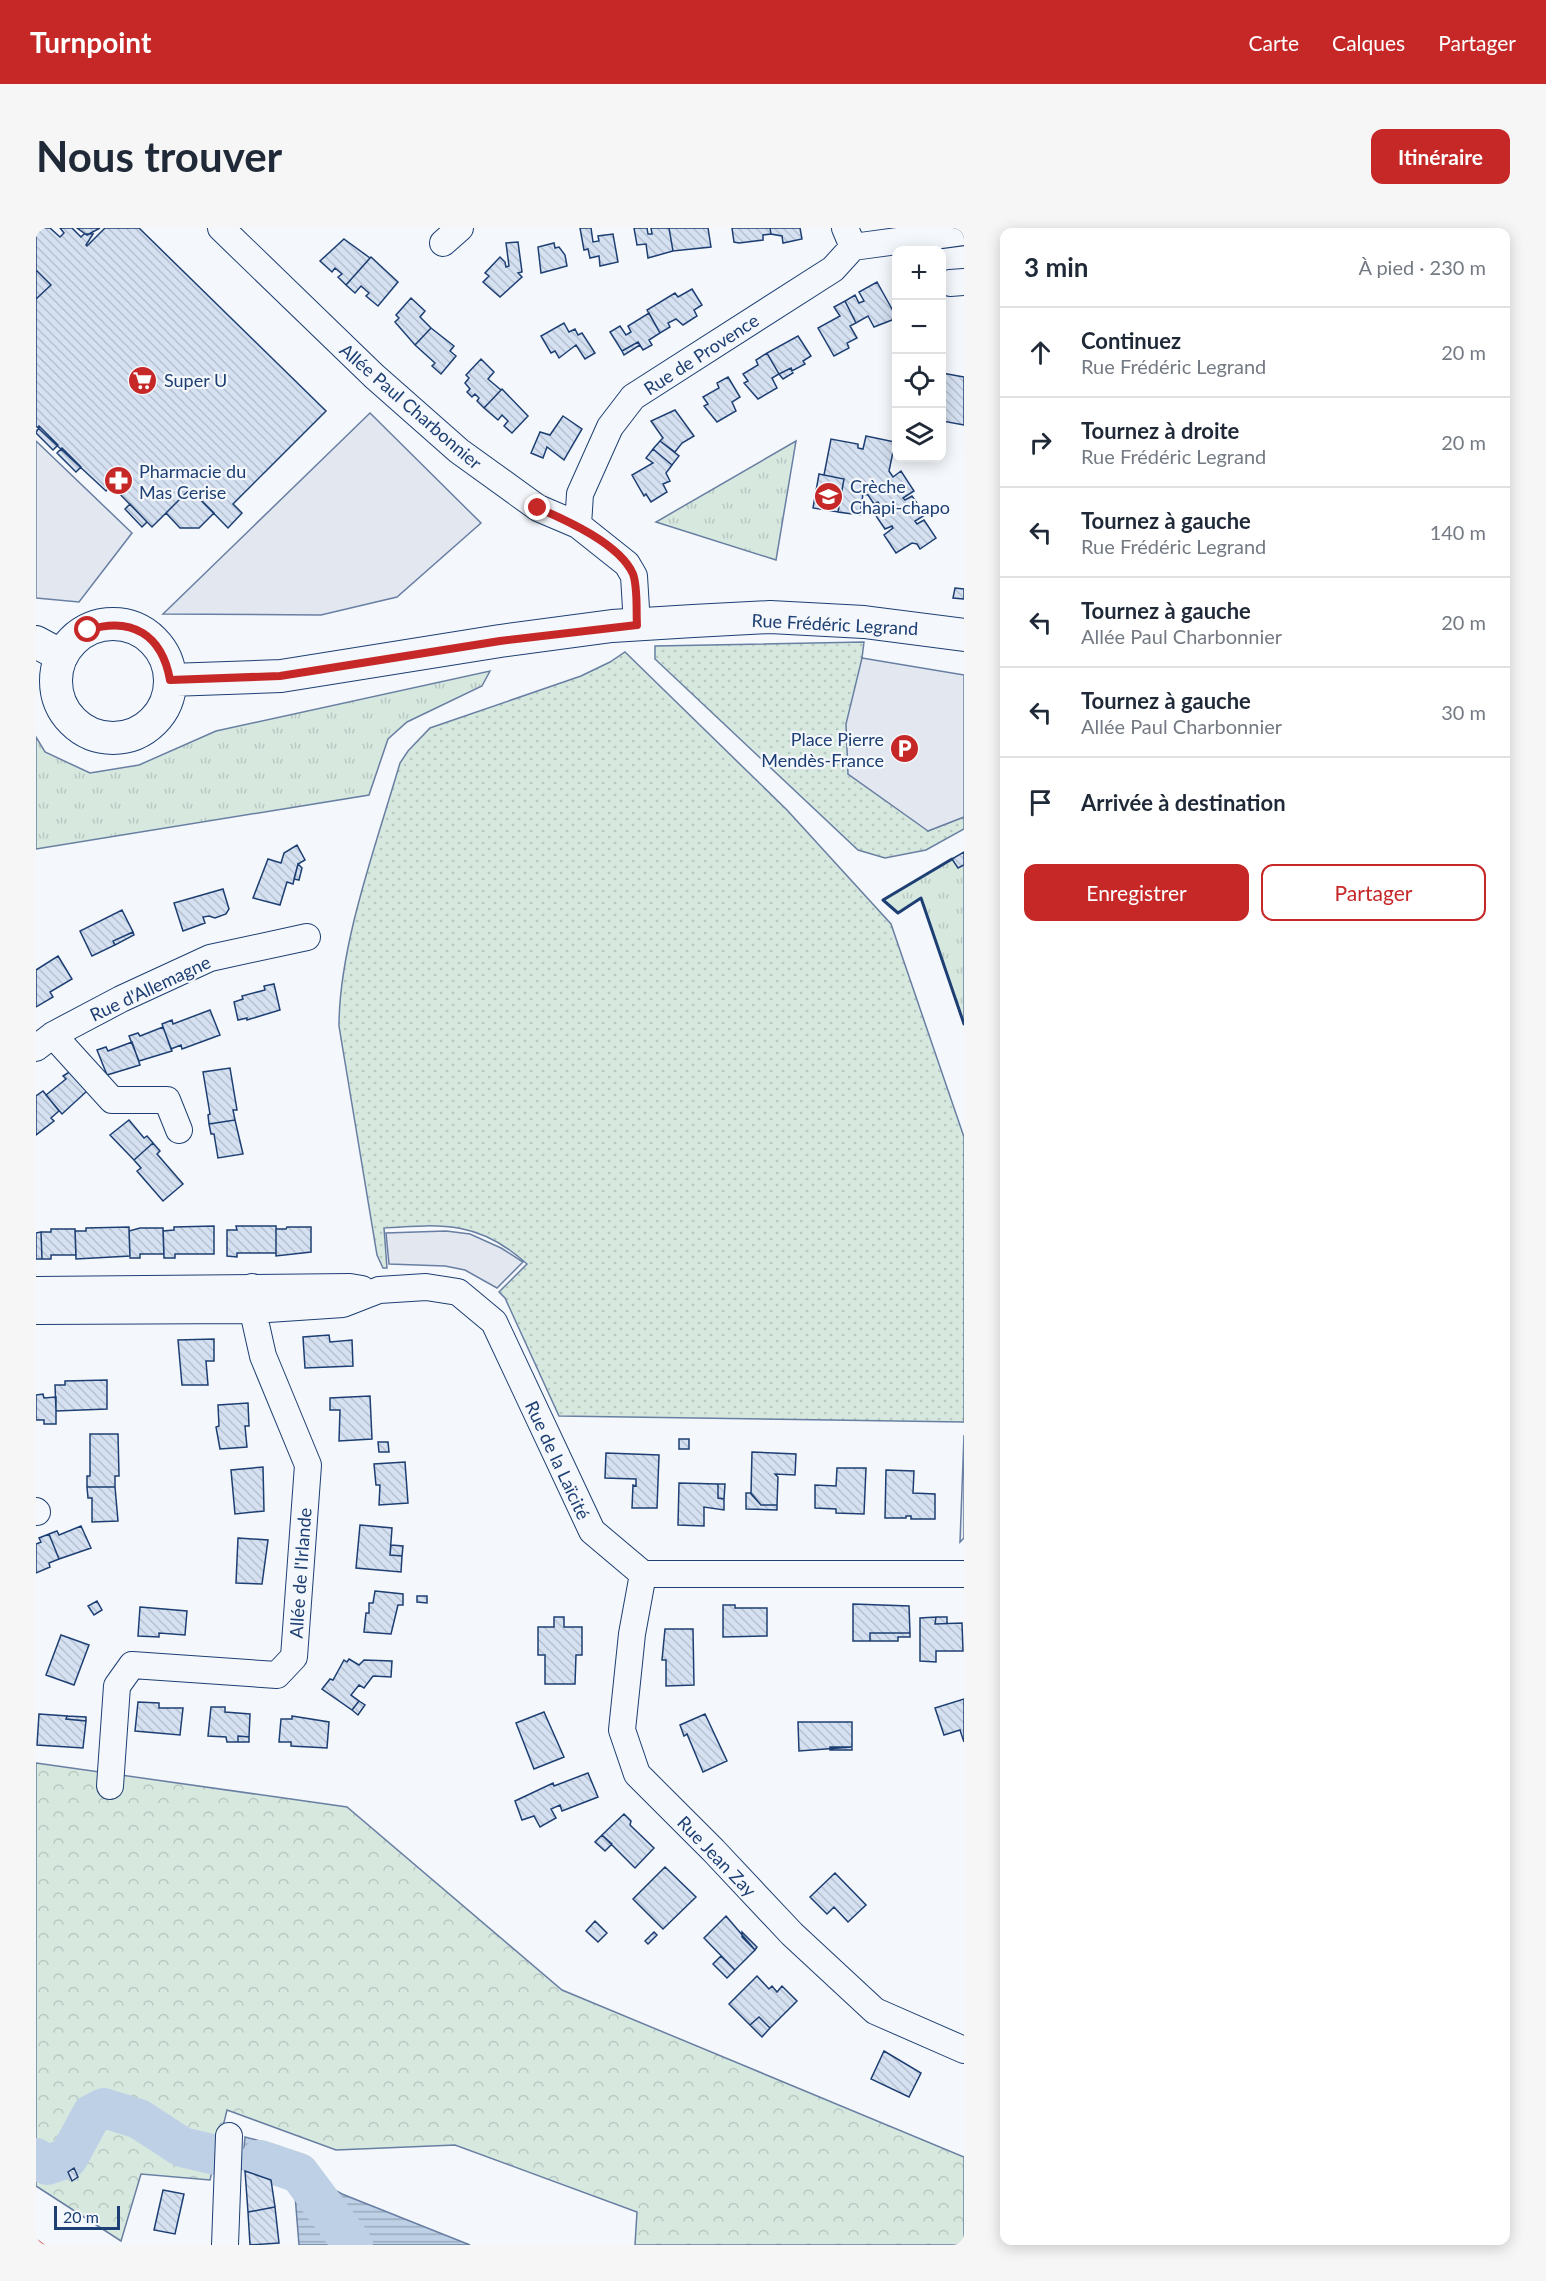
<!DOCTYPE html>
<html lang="fr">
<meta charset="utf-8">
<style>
body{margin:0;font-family:Lato,sans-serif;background:#f6f6f7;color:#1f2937}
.controls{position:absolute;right:18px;top:18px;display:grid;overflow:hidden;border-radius:12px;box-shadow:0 3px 15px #0003}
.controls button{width:54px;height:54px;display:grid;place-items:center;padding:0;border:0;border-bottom:2px solid #e0e1e3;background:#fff;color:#1f2937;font:30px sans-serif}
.scale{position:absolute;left:18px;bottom:15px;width:66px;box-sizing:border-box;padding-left:6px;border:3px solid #1d3f73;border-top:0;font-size:16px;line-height:21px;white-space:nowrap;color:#1d3f73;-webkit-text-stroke:4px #f4f7fb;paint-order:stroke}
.stop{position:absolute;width:18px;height:18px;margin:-14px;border:4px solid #c62828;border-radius:50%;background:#fff}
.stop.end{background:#c62828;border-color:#fff;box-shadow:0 2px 6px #0008}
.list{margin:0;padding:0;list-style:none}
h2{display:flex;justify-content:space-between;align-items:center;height:78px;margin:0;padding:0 24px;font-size:26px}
h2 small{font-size:20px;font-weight:400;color:#747a83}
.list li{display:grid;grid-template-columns:39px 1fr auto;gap:18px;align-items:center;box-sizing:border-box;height:90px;padding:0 24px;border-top:2px solid #e0e1e3}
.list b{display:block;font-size:22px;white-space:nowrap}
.list p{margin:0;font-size:20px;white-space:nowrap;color:#747a83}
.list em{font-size:20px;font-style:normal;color:#747a83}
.actions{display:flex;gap:12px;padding:18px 24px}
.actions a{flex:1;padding:14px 0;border:2px solid #c62828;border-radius:12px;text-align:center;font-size:21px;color:#c62828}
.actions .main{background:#c62828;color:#fff}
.icon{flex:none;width:33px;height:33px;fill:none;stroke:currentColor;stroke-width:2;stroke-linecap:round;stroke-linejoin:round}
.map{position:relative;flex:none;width:928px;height:2017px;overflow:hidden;border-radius:12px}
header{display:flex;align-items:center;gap:36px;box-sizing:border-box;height:84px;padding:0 30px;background:#c62828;color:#fff}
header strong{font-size:28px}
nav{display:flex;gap:33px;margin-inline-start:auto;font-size:21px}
.intro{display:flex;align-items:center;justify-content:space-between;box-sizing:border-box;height:144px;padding:0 36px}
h1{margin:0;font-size:42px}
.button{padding:15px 27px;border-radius:12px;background:#c62828;color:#fff;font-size:21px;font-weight:700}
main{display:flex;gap:36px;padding:0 36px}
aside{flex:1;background:#fff;border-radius:12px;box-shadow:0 3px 15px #0003}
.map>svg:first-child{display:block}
.grass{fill:url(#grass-dots);stroke:#687fa3;stroke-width:1.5}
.forest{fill:url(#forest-crowns);stroke:#687fa3;stroke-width:1.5}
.park{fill:url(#park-tufts);stroke:#687fa3;stroke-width:1.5}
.parking{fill:#e3e8f0;stroke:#687fa3;stroke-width:1.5}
.water{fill:url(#water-rules);stroke:#687fa3;stroke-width:1.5}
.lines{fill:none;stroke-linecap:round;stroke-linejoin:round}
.river{stroke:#bed0e5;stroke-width:40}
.building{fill:url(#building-back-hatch);stroke:#1d3f73;stroke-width:1.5}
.minor-casing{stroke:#1d3f73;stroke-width:28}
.major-casing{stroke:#1d3f73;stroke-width:34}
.minor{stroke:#f4f7fb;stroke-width:26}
.major{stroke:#f4f7fb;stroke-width:32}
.wall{stroke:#1d3f73;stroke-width:3}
.power{stroke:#c62828;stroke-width:1.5;stroke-dasharray:21 4.5 3 4.5;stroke-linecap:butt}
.route{stroke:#c62828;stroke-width:8}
.labels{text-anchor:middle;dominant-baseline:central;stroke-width:4.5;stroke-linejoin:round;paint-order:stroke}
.street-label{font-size:18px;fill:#1d3f73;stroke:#f4f7fb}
.poi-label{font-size:18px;fill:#1d3f73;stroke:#f4f7fb;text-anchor:start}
</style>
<header>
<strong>Turnpoint</strong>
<nav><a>Carte</a><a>Calques</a><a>Partager</a></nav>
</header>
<div class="intro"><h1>Nous trouver</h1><a class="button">Itinéraire</a></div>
<main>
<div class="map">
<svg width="928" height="2017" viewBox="0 0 928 2017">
<defs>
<pattern id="grass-dots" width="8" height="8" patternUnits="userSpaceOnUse" patternTransform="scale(1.5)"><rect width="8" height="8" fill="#d7e8df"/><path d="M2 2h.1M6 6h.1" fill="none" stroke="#b8c8c3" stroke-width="1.8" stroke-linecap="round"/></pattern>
<pattern id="forest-crowns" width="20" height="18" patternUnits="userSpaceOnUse" patternTransform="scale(1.5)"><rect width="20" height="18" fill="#d7e8df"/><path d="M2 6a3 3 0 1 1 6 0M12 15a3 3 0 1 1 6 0" fill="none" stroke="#b8c8c3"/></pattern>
<pattern id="park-tufts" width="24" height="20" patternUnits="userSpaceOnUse" patternTransform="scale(1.5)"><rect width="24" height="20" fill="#d7e8df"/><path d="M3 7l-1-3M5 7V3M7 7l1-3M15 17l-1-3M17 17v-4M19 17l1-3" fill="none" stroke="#b8c8c3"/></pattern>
<pattern id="water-rules" width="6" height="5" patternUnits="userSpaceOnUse" patternTransform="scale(1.5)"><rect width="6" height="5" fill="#bed0e5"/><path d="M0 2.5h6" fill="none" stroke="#9aaabe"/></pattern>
<pattern id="building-back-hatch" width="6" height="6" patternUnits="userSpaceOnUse" patternTransform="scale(1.5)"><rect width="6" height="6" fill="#d5e0f0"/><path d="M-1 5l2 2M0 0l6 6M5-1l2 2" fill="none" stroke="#b6c1d1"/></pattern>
</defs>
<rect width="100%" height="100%" fill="#f4f7fb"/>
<!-- grass -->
<path class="grass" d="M828 414 826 430 892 603 928 589V601L890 622 849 630 822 622 619 431V418Z
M589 424 751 582 855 696 928 909V1194L523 1188 469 1070 463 1064 491 1036C444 993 407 996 348 1000L351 1040H347L341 1027 303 798C303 717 341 614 364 535L372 523 394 500 545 448 574 434Z"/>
<!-- forest -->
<path class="forest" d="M0 1535 311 1579 526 1762 928 1929V2017H599L601 1984 419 1917 300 1922 191 1882 174 1952 105 1946 85 2013 0 1958Z"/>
<!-- park -->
<path class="park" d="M760 213 740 332 620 294Z
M454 443 446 458 371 494 352 511 333 567 0 621V509L9 524 54 545 103 537 180 503Z
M928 624V796L885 670 862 685 847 672Z"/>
<!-- parking -->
<path class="parking" d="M334 185 445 295 361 369 285 387 127 386Z
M0 213 96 305 43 374 0 370Z
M826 430 928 447V589L892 603 812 546 810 496Z
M410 1003 434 1006 465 1020 487 1034 461 1060 429 1042 409 1038 353 1036 350 1005Z
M928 1207V1310L924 1314Z"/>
<!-- water -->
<path class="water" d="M73 1874 107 1886 140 1910 153 1916 186 1922 184 1928 146 1919 103 1891 68 1880 55 1886 32 1930 11 1937 0 1930V1925L12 1931 22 1928 53 1879 61 1875Z
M209 1909C243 1918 265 1920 287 1950L255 1961 238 1951 206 1941Z
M290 1957 306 1966 434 2017H263L259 1967Z"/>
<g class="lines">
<!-- river -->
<path class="river" d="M0 1930 11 1937 32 1930 56 1886 68 1880 103 1891 146 1919 184 1928
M224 1932 263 1945 317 2017"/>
</g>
<!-- building -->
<path class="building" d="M0 0H14L24 9 28 5 24 0H36L45 9 48 6H57L50 17 51 18 69 0H103L290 183 197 276 206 285 192 300 154 261 116 299 75 257 70 263 0 198V71L15 57 0 42Z
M41 0H64L51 7Z
M544 0H555L557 14 563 13 562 8 577 6 582 34 564 38 563 28 554 30 552 21 548 22Z
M598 0H611L612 6H616L615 0H633L637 23 612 30 610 16 601 17Z
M633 0H672L675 19 637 23Z
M696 0H734L735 6 727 7V12L703 15 698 14Z
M734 0H764L766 11 747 15 746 8 735 6Z
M308 11 334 30 310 57 302 49 306 46 299 40 296 44 284 33Z
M482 14 486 44 482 45 486 49 464 69 447 54 453 48 449 45 464 29 469 34 470 39 473 38 470 15Z
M518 15 519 20 523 19 529 27 531 38 505 45 502 19Z
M335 29 362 54 342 78 330 68 333 65 325 58 319 65 310 57Z
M0 42 15 57 0 71Z
M841 54 861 90 838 99 832 88 820 95 809 73 819 67 823 75 828 73 823 64Z
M656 61 666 77 658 82 661 88 647 97 640 91 632 95 634 99 624 105 611 82 639 65 642 69Z
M375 70 389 83 384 89 395 100 379 117 359 94 363 90 360 87Z
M809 73 820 95 814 98 821 110 811 115 813 120 798 128 782 100 804 88 798 79Z
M613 85 624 105 613 112 616 117 607 122 602 114 586 123 574 104 584 98 590 107 595 104 592 98Z
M528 95 533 104 539 101 542 107 546 105 559 125 549 131 540 117 523 130 519 123 515 125 505 108Z
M395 100 418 118 414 123 420 128 405 146 396 138 399 135 379 117Z
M762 108 775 128 767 133 769 136 756 143 755 140 743 146 731 125Z
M602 114 604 117 588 127 586 123Z
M731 125 743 146 736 150 741 160 722 171 708 155 712 153 707 146 722 137 720 132Z
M445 131 458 144 452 151 465 162 448 180 441 173 443 170 439 166 436 169 431 164 434 161 429 155 433 150 430 147Z
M755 140 757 145 747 151 743 146Z
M906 145 928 149V197L906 193 909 160 906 159Z
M692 149 704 169 696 174 700 183 681 194 668 178 672 176 667 169 683 160 681 155Z
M466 161 492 188 476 205 468 198 472 193 466 187 462 192 448 180Z
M639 182 658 208 646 215 639 224 624 213 627 210 615 193Z
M527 188 546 201 528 232 511 219 507 230 495 225 504 204 514 207Z
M3 198 22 217 17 222 0 205Z
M830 208 859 214 853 243 857 249 865 243 878 263 867 270 869 272 876 268 889 287 879 293 881 296 888 292 900 310 884 321 881 316 876 315 860 325 848 307 857 300 856 298 849 301 836 282 844 277 842 274 838 276 832 267 827 266 824 287 802 284 808 251 788 247 795 211 822 216V220L827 221Z
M624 213 643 228 636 237 617 221Z
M26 220 45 239 40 244 21 225Z
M617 221 636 237 630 245 634 253 627 256 631 264 615 274 610 266 608 268 596 247 617 235 610 230Z
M783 246 808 251 802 284 777 280Z
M154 261 178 285 163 300H144L130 285Z
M94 276 111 294 106 299 89 281Z
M919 360 928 361V371L917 370Z
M261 617 269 632 262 636 257 656 251 654 244 677 217 670 232 631 245 635 248 625Z
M928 624V637L922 640 916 631Z
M262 636 266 640 263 652 258 651Z
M187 661 193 681 190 686 179 690 173 688 167 689 169 695 147 703 138 675Z
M86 682 97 704 77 713 79 717 56 728 44 703Z
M97 704 98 707 79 717 77 713Z
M22 728 36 751 14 764 17 769 0 779V742Z
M238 756 244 782 211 792V790L202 792 198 774 207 771 206 768 229 762 228 758Z
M174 782 184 807 146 821 145 817 135 821 126 796 136 792 137 796Z
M127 799 136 823 103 833 93 808 102 805 104 808Z
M96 814 104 837 71 847 61 822 70 819 72 823Z
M194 840 201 882H197L199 892 173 896 172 887 174 886 167 844Z
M35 843 51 863 26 886 10 867 30 851 27 848Z
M7 863 23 883 15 890 18 893 0 907V868Z
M93 892 108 910 111 908 117 915 98 932 74 907Z
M199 892 207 926 182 930 178 906H175L173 896Z
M117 915 124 923 121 926 147 956 127 973 101 943 105 940 98 932Z
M178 998V1026H139V1030H128L127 1003 138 1002V999Z
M200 998H240V1025H201V1029L191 1028V1002H201Z
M93 999 94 1028 40 1031 39 1003H50V1000Z
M251 999H275V1024L240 1028V1001H250Z
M104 1000H127L128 1026H104V1030H94L93 1003Z
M15 1001H39L40 1027H15V1031H6L5 1004H15Z
M5 1004 6 1031H0V1005Z
M293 1107 294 1114 316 1112 317 1138 269 1140 267 1109Z
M178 1111V1133H170L172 1157H146L142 1112Z
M71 1152V1181L20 1183 19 1157H29V1153Z
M7 1166 8 1170 20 1169V1196H8V1192H0V1167Z
M334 1168 336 1211 303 1213 304 1182H294V1170Z
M212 1175 213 1198H209L211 1219 184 1221 180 1199 183 1198 182 1177Z
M54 1206H82L83 1248H79V1259H51V1248H54Z
M643 1211H653V1221H643Z
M342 1214H352L353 1224H343Z
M716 1224 760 1226 759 1247 739 1246 742 1249 741 1277H725L715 1266Z
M570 1225 623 1227 621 1280H596L597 1257 600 1258V1251L569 1250Z
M369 1234 372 1275 343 1277 344 1257H340L338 1236Z
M227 1239 228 1283 199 1286 195 1242Z
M801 1240H830L828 1286 800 1285V1281L779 1280V1257L800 1258Z
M850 1242 878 1243 877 1265 899 1266V1291H875V1288H870V1290H849Z
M643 1255 682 1256V1270L688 1271V1282L668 1279V1298L642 1297Z
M682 1256H689L688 1271 682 1270Z
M51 1259H79L82 1293 56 1294V1270H52Z
M710 1265H715L725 1277H741V1282L710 1281Z
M324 1297 356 1300 354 1327 366 1328 365 1344 320 1340Z
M45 1298 55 1320 23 1331 13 1306 21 1303 23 1307Z
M13 1306 23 1331 13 1335 14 1339 0 1345V1316L5 1314 3 1310Z
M202 1310 232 1312 226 1356 200 1355Z
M355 1317 367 1318 366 1328 354 1327Z
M339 1363 367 1366V1377H362L355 1406 328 1404 330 1385H333V1375H337Z
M381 1368H391V1375L381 1374Z
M61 1373 66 1382 58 1387 52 1378Z
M817 1376 873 1378 874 1405H834V1413H817Z
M687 1377H699V1380H731V1408L687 1409Z
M104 1379 151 1383 149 1407 123 1405V1409L102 1408Z
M518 1389H528V1399H546V1427H540L539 1456H509V1427H502V1399H518Z
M900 1389H911V1396H899Z
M900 1389 899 1396 926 1395 927 1423H900V1434L884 1433V1390Z
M629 1401H657L658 1457 630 1458V1432H626Z
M834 1405H874V1409H862V1413H834Z
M25 1407 53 1417 38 1457 10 1447Z
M313 1431 323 1437 328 1432 356 1433 355 1449 337 1448 328 1460 323 1457 315 1467 323 1473 316 1482 286 1461 294 1451 297 1452 308 1432 311 1434Z
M928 1471V1514L924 1502 908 1507 899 1480Z
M323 1473 329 1477 322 1487 316 1482Z
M102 1474 123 1475V1480H147L144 1507 99 1503Z
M175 1479H189V1484L214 1486 213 1509 202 1508V1514H191L190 1509 172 1508Z
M508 1484 528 1529 498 1541 480 1495Z
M3 1486 31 1488 30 1491 50 1493 47 1520 1 1517Z
M669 1486 691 1533 667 1544 651 1506 648 1508 644 1497Z
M31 1488 50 1489V1493L30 1491Z
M256 1488 293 1494 291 1520 255 1518V1514H243L245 1491H256Z
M762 1494H816V1519L763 1523Z
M202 1508 213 1509V1514H202Z
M794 1519H816V1522H794Z
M552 1545 562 1569 526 1583 524 1577 515 1581 520 1590 504 1599 498 1588 486 1592 479 1573 517 1555 518 1558Z
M588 1586 595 1593 594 1597 618 1620 599 1640 566 1607Z
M566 1607 576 1616 569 1623 559 1614Z
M629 1639 660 1669 627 1701 597 1671Z
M799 1645 830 1677 812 1694 798 1679 791 1686 774 1669Z
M690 1688 719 1722 699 1742 668 1710Z
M559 1693 571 1705 562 1714 550 1703Z
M618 1704 621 1707 612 1716 609 1713Z
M706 1704 721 1719 719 1722 706 1709Z
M685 1728 699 1742 691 1750 677 1736Z
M721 1748 733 1761 736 1758 741 1764 746 1758 761 1773 734 1800 723 1789 714 1797 693 1776Z
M723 1789 734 1800 726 1809 714 1797Z
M848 1823 885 1845 873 1869 835 1851Z
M38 1940 42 1949 36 1953 32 1944Z
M209 1943 235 1952 239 1979 212 1984Z
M127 1962 148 1966 139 2006 118 2002Z
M239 1979 243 2015 214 2017 212 1984Z"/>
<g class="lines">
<defs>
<path id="minor" d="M185 0 338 148 423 223 502 280 542 297 591 336 598 348 601 397
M809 0 817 19
M407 15 424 0
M817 19 928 4
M914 55 928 54
M542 297 544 266 574 199 597 169 797 41 817 19
M17 807 76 872H131L143 902
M0 820 17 807 85 771 174 730 271 709
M0 1062 314 1059 326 1061
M0 1083 217 1082 307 1076 343 1062 390 1059 422 1064 458 1094 556 1303 607 1346H928
M0 1283 1 1284
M607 1346 596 1406 586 1502 601 1546 677 1622 756 1706 839 1783 928 1822
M74 1558 81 1458 96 1437 241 1447 258 1429 272 1237 227 1128 218 1088 216 1059
M189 2017 193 1908"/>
<path id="major" d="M20 453a57 57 0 1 1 114 0a57 57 0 1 1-114 0Z
M0 414 26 428
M134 452 245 448 464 413 576 398 657 393 734 389 828 394 928 407"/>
</defs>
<!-- minor casing -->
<use href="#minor" class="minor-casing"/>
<!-- major casing -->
<use href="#major" class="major-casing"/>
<!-- minor -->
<use href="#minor" class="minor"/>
<!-- major -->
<use href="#major" class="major"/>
<!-- wall -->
<path class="wall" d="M916 631 847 672 862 685 885 670 928 796"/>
<!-- power -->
<path class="power" d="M0 2011 8 2017"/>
</g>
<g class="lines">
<!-- route -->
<path class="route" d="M52 402C96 388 126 407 134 452L244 448 464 413 601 397C600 382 602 360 597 346 584 316 530 292 502 280"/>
</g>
<!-- icons -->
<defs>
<symbol id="supermarket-disc" viewBox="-11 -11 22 22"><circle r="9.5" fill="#c62828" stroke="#f4f7fb"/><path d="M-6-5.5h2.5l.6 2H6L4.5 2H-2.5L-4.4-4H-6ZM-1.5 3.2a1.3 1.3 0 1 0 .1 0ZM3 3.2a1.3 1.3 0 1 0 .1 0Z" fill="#fff"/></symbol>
<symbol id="pharmacy-disc" viewBox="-11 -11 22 22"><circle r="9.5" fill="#c62828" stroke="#f4f7fb"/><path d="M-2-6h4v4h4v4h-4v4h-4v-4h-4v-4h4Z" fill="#fff"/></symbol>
<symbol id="school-disc" viewBox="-11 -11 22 22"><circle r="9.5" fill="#c62828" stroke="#f4f7fb"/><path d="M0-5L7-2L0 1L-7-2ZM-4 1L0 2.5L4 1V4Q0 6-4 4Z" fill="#fff"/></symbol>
<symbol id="parking-disc" viewBox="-11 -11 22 22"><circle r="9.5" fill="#c62828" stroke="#f4f7fb"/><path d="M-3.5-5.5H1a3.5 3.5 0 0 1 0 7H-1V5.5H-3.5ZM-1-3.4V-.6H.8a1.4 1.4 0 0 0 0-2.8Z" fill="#fff"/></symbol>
</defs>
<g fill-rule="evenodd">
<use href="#supermarket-disc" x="90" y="136" width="33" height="33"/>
<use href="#pharmacy-disc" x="66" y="236" width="33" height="33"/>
<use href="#school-disc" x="776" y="252" width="33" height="33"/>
<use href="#parking-disc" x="852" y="504" width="33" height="33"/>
</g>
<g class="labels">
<!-- street labels -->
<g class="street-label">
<text transform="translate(665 126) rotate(-33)">Rue de Provence</text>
<text transform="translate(375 178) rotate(41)">Allée Paul Charbonnier</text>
<text transform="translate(799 396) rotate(3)">Rue Frédéric Legrand</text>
<text transform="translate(114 760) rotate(-25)">Rue d'Allemagne</text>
<text transform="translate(522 1232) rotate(65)">Rue de la Laïcité</text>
<text transform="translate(264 1345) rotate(-86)">Allée de l'Irlande</text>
<text transform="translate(681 1628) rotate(46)">Rue Jean Zay</text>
</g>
<!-- poi labels -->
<g class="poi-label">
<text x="128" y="152">Super U</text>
<text x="103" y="243">Pharmacie du<tspan x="103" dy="21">Mas Cerise</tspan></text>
<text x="814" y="258">Crèche<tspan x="814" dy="21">Chapi-chapo</tspan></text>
<text x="848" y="511" text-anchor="end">Place Pierre<tspan x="848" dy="21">Mendès-France</tspan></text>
</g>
</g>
</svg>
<div class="controls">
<button>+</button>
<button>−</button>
<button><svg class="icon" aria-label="locate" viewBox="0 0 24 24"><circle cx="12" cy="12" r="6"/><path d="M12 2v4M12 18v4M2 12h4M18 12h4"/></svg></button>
<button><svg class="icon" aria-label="layers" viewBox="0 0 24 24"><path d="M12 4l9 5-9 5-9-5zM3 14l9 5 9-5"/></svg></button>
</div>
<div class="scale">20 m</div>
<div class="stop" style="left:52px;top:402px"></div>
<div class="stop end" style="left:502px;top:280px"></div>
</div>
<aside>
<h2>3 min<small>À pied · 230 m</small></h2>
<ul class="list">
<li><svg class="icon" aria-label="ahead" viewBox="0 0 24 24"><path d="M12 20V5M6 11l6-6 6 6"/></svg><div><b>Continuez</b><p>Rue Frédéric Legrand</p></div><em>20 m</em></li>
<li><svg class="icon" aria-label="right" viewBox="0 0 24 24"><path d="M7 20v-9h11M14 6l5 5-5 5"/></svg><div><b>Tournez à droite</b><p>Rue Frédéric Legrand</p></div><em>20 m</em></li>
<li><svg class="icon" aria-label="left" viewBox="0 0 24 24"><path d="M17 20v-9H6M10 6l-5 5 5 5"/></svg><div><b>Tournez à gauche</b><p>Rue Frédéric Legrand</p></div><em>140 m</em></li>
<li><svg class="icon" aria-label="left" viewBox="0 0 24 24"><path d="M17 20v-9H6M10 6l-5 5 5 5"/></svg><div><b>Tournez à gauche</b><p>Allée Paul Charbonnier</p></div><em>20 m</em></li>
<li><svg class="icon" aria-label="left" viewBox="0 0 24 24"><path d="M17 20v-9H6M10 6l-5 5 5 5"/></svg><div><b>Tournez à gauche</b><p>Allée Paul Charbonnier</p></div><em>30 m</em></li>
<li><svg class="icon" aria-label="arrive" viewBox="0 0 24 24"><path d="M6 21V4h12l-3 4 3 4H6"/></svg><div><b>Arrivée à destination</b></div></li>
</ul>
<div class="actions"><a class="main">Enregistrer</a><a>Partager</a></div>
</aside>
</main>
